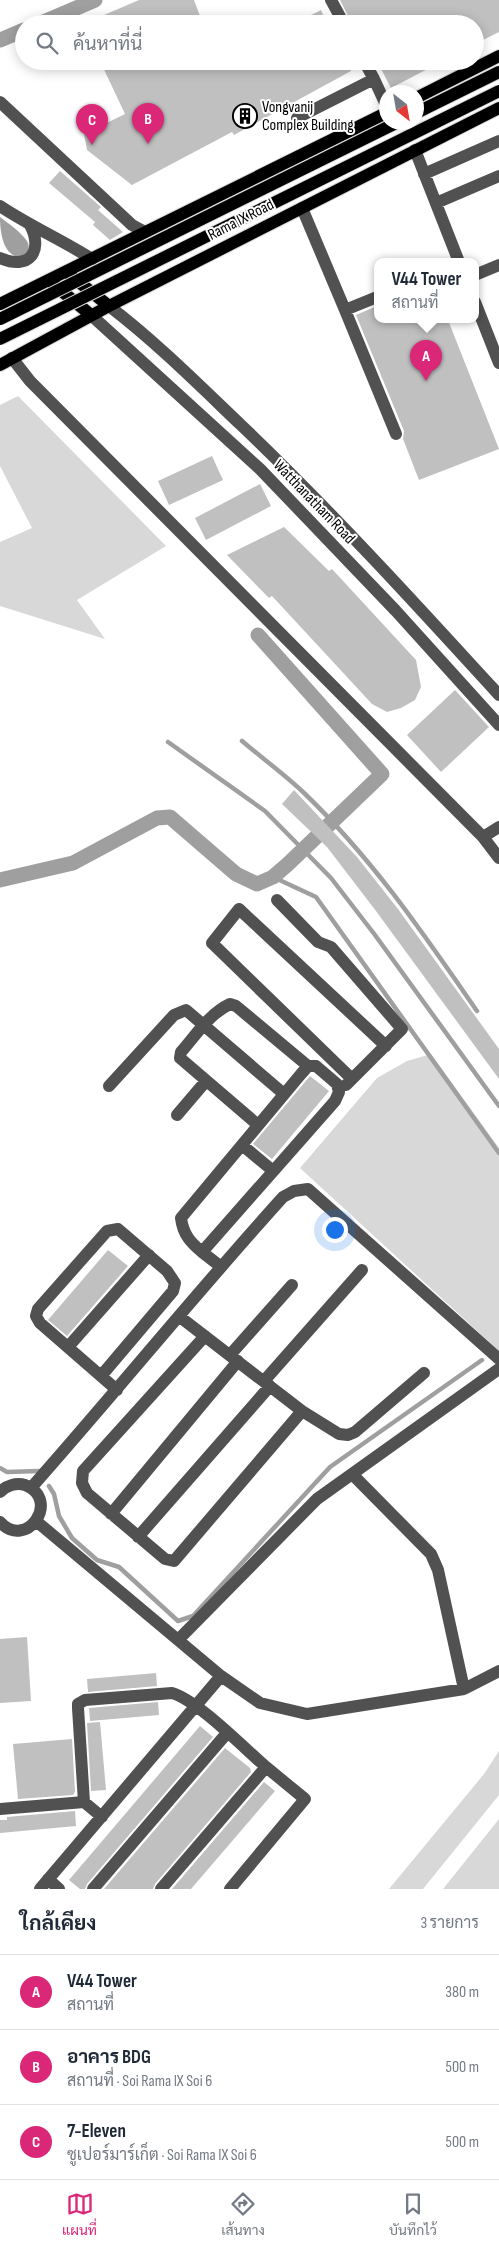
<!DOCTYPE html>
<html lang="th">
<meta charset="utf-8">
<style>
body{margin:0;font-family:"Sofia Sans Condensed",Sarabun,sans-serif;background:#f2f2f3;color:#1f2937}
.compass{position:absolute;left:379px;top:85px;width:45px;height:45px;border-radius:50%;background:#fff;box-shadow:0 2px 12px #0003;rotate:149deg}
.you{position:absolute;left:334px;top:1229px;width:18px;height:18px;margin:-12px;border:4px solid #fff;border-radius:50%;background:#1a73e8;box-shadow:0 0 0 8px #1a73e833}
.badge{display:grid;place-items:center;width:32px;height:32px;border-radius:50%;background:#db2777;color:#fff;font-size:16px;font-weight:700}
.pin{position:absolute;translate:-50% -41px;filter:drop-shadow(0 1px 2px #0008)}
.pin::after{content:'';position:absolute;top:26px;width:18px;height:15px;background:inherit;clip-path:polygon(0 0,100% 0,50% 100%)}
.popup{position:absolute;left:374px;top:258px;width:105px;height:65px;box-sizing:border-box;display:grid;place-content:center;border-radius:10px;background:#fff;filter:drop-shadow(0 1px 4px #0005);font-size:16px;white-space:nowrap;color:#747a83}
.popup b{font-size:19px;color:#1f2937}
.popup::after{content:'';position:absolute;left:50%;top:100%;margin-left:-10px;border:10px solid transparent;border-top-color:#fff}
.list{margin:0;padding:0;list-style:none}
h2{display:flex;justify-content:space-between;align-items:center;height:65px;margin:0;padding:0 20px;font-size:21px}
h2 small{font-size:16px;font-weight:400;color:#747a83}
.list li{display:grid;grid-template-columns:32px 1fr auto;gap:15px;align-items:center;box-sizing:border-box;height:75px;padding:0 20px;border-top:1px solid #e0e1e3}
.list b{display:block;font-size:19px;white-space:nowrap}
.list p{margin:0;font-size:16px;white-space:nowrap;color:#747a83}
.list em{font-size:16px;font-style:normal;color:#747a83}
.icon{flex:none;width:28px;height:28px;fill:none;stroke:currentColor;stroke-width:2;stroke-linecap:round;stroke-linejoin:round}
.map{position:relative;flex:none;width:499px;height:1889px;overflow:hidden}
.search{position:absolute;background:#fff;box-shadow:0 2px 12px #0003;left:15px;right:15px;top:15px;height:55px;display:flex;align-items:center;gap:12px;box-sizing:border-box;padding:0 18px;border-radius:28px;color:#747a83;font-size:19px}
.sheet{height:290px;background:#fff}
nav{display:flex;justify-content:space-around;align-items:center;box-sizing:border-box;height:70px;border-top:1px solid #e0e1e3;background:#fff;font-size:14px;color:#747a83}
nav a{display:grid;justify-items:center;gap:2px}
nav .on{color:#db2777}
.map>svg:first-child{display:block}
.green{fill:#d8d8d8}
.water{fill:#9f9f9f}
.lines{fill:none;stroke-linecap:round;stroke-linejoin:round}
.stream{stroke:#9f9f9f;stroke-width:4.5}
.canal{stroke:#9f9f9f;stroke-width:15}
.building{fill:#c0c0c0}
.major-casing{stroke:#dbdbdb;stroke-width:14}
.minor{stroke:#515151;stroke-width:12}
.major{stroke:#000;stroke-width:12}
.major-bridge-casing{stroke:#dbdbdb;stroke-width:14;stroke-linecap:butt}
.major-bridge{stroke:#000;stroke-width:12}
.labels{text-anchor:middle;dominant-baseline:central;stroke-width:4;stroke-linejoin:round;paint-order:stroke}
.poi-label{font-size:16px;fill:#000;stroke:#fff;text-anchor:start}
.street-label{font-size:16px;fill:#000;stroke:#fff}
</style>
<div class="map">
<svg width="499" height="1889" viewBox="0 0 499 1889">
<rect width="100%" height="100%" fill="#fff"/>
<!-- green -->
<path class="green" d="M18 396 166 546 77 600 105 639 0 606V542L32 528 0 466V405Z
M431 1054 499 1148V1351L300 1168 377 1078 407 1061Z
M499 1751V1795L423 1889H389L484 1774Z
M499 1819V1889H443Z"/>
<!-- water -->
<path class="water" d="M0 217C9 224 21 232 27 241 37 258 0 273 0 217Z"/>
<g class="lines">
<!-- stream -->
<path class="stream" d="M242 741C262 758 284 774 303 792 372 858 423 933 477 1011
M168 742 265 811 331 878 375 935 499 1106
M273 877 316 897 499 1153
M0 1468 7 1472 39 1471
M49 1486 54 1494 59 1516 72 1538 97 1560 119 1567 178 1621 193 1616 330 1467 482 1360"/>
<!-- canal -->
<path class="canal" d="M39 24 95 0
M0 40 24 30
M0 880 73 863 157 818 170 817 236 874 257 884 273 877 288 864 382 774 258 635"/>
</g>
<!-- building -->
<path class="building" d="M139 0H194L203 24H83Z
M340 0H499V32L475 44V24H352Z
M321 10 327 24H293Z
M100 61H347L351 71 234 135 232 132 132 185 87 150 84 134 125 114Z
M377 61H443L391 88Z
M60 171 101 207 98 210 123 232 110 240 93 225 95 222 49 183Z
M377 306V320H448L499 449 419 480 403 439 404 431 356 315Z
M212 456 223 480 169 505 158 481Z
M260 484 271 506 206 540 195 518Z
M284 527 329 571 332 569 416 660 421 687 415 700 401 708 387 712 372 704 272 596 269 598 227 555Z
M455 690 489 727 441 772 407 735Z
M294 790 357 857 398 909 499 1049V1079L376 911 327 847 282 804Z
M310 1076 329 1091 272 1159 253 1144Z
M108 1250 128 1266 67 1336 48 1320Z
M27 1637 31 1701 0 1703V1639Z
M156 1673 157 1686 88 1692 87 1679Z
M158 1702 159 1715 90 1721 89 1708Z
M100 1722 106 1790 91 1791 87 1723Z
M200 1726 213 1737 87 1884 85 1889H80L69 1880Z
M72 1739 75 1792 73 1795 18 1799 13 1744Z
M225 1748 250 1768 251 1772 155 1884 153 1889H104Z
M264 1782 275 1791 191 1889H172Z
M75 1811 76 1826 0 1833V1820H7V1817Z"/>
<g class="lines">
<defs>
<path id="major" d="M416 98 499 56
M416 113 499 72
M70 275 109 306
M53 284 91 315
M0 304 386 113
M0 365 109 306 499 108"/>
</defs>
<!-- major casing -->
<use href="#major" class="major-casing"/>
<!-- minor -->
<path class="minor" d="M331 0 344 24
M364 61 374 79
M0 102 132 225 145 232
M297 118 374 79 386 105
M415 150 459 262
M424 174 499 141
M436 203 499 176
M0 206C30 226 62 240 92 259
M302 208 345 310 377 297
M0 258C29 271 44 251 30 225
M475 275 499 265
M475 302 499 363
M109 306C156 342 198 384 241 425 331 511 415 603 499 695
M345 310 396 434
M91 315 260 469 396 611 499 725
M12 358 30 381 483 837 499 827
M483 837 499 858
M277 900 318 942 331 947 402 1029 346 1085
M352 1079 212 943 239 909 386 1046
M109 1086 174 1015 186 1010 284 1094
M177 1115 206 1081
M258 1125 180 1058 181 1052C196 1035 209 1014 230 1004L236 1006 308 1066
M242 1145 272 1170
M202 1252C190 1242 183 1234 181 1218L301 1074 308 1066H316L337 1084 339 1092 335 1101 202 1252 220 1266
M180 1317 302 1411 339 1434 348 1435 355 1432 424 1373
M205 1336 83 1471 82 1483 87 1493 165 1559 174 1561 302 1411
M68 1347 149 1255
M230 1355 292 1285
M101 1376 173 1291 175 1283 167 1271 118 1229 107 1231 38 1309 36 1316 40 1323 117 1390
M264 1381 362 1270
M352 1474 431 1554 438 1570 464 1689
M31 1488C116 1392 197 1292 283 1197L294 1191 308 1189 499 1359
M0 1492C6 1486 16 1482 25 1485 62 1500 26 1551 0 1522
M111 1514 238 1361
M36 1521 221 1676 260 1703 307 1714 464 1689 499 1671
M138 1537 270 1386
M178 1640 317 1499 499 1369
M84 1802 78 1708V1704L85 1700 172 1693C197 1700 244 1748 266 1767L161 1889
M0 1809 84 1802 102 1817
M48 1879 59 1889
M40 1889 221 1676
M93 1889 227 1733
M230 1889 305 1799 266 1767"/>
<!-- major -->
<use href="#major" class="major"/>
<defs>
<path id="major-bridge" d="M0 319 398 122
M0 339 499 91"/>
</defs>
<!-- major-bridge casing -->
<use href="#major-bridge" class="major-bridge-casing"/>
<!-- major-bridge -->
<use href="#major-bridge" class="major-bridge"/>
</g>
<!-- icons -->
<defs>
<symbol id="building-ring" viewBox="-11 -11 22 22"><circle r="9.5" fill="#fff" stroke="#000" stroke-width="1.5"/><path d="M-4-6H4V6H1V3H-1V6H-4ZM-2.5-4.3h1.7v1.8h-1.7ZM.8-4.3h1.7v1.8H.8ZM-2.5-1h1.7V.8h-1.7ZM.8-1h1.7V.8H.8Z" fill="#000"/></symbol>
</defs>
<g fill-rule="evenodd">
<use href="#building-ring" x="231" y="102" width="28" height="28"/>
</g>
<g class="labels">
<!-- poi labels -->
<g class="poi-label">
<text x="262" y="107">Vongvanij<tspan x="262" dy="18">Complex Building</tspan></text>
</g>
<!-- street labels -->
<g class="street-label">
<text transform="translate(241 220) rotate(-27)">Rama IX Road</text>
<text transform="translate(314 502) rotate(46)">Watthanatham Road</text>
</g>
</g>
</svg>
<svg class="compass" viewBox="-18 -18 36 36"><path d="M0-13l5 13h-10z" fill="#e53935"/><path d="M0 13l5-13h-10z" fill="#747a83"/></svg>
<div class="you"></div>
<div class="pin badge" style="left:426px;top:381px">A</div>
<div class="popup"><b>V44 Tower</b>สถานที่</div>
<div class="pin badge" style="left:148px;top:144px">B</div>
<div class="pin badge" style="left:92px;top:145px">C</div>
<div class="search"><svg class="icon" aria-label="search" viewBox="0 0 24 24"><circle cx="10" cy="10" r="6"/><path d="M15 15l6 6"/></svg>ค้นหาที่นี่</div>
</div>
<section class="sheet">
<h2>ใกล้เคียง<small>3 รายการ</small></h2>
<ul class="list">
<li><span class="badge">A</span><div><b>V44 Tower</b><p>สถานที่</p></div><em>380 m</em></li>
<li><span class="badge">B</span><div><b>อาคาร BDG</b><p>สถานที่ · Soi Rama IX Soi 6</p></div><em>500 m</em></li>
<li><span class="badge">C</span><div><b>7-Eleven</b><p>ซูเปอร์มาร์เก็ต · Soi Rama IX Soi 6</p></div><em>500 m</em></li>
</ul>
</section>
<nav>
<a class="on"><svg class="icon" aria-label="map" viewBox="0 0 24 24"><path d="M3 6l6-2 6 2 6-2v14l-6 2-6-2-6 2zM9 4v14M15 6v14"/></svg>แผนที่</a>
<a><svg class="icon" aria-label="directions" viewBox="0 0 24 24"><path d="M12 3l9 9-9 9-9-9zM9 14v-3h6M13 9l2 2-2 2"/></svg>เส้นทาง</a>
<a><svg class="icon" aria-label="saved" viewBox="0 0 24 24"><path d="M7 4h10v16l-5-4-5 4z"/></svg>บันทึกไว้</a>
</nav>
